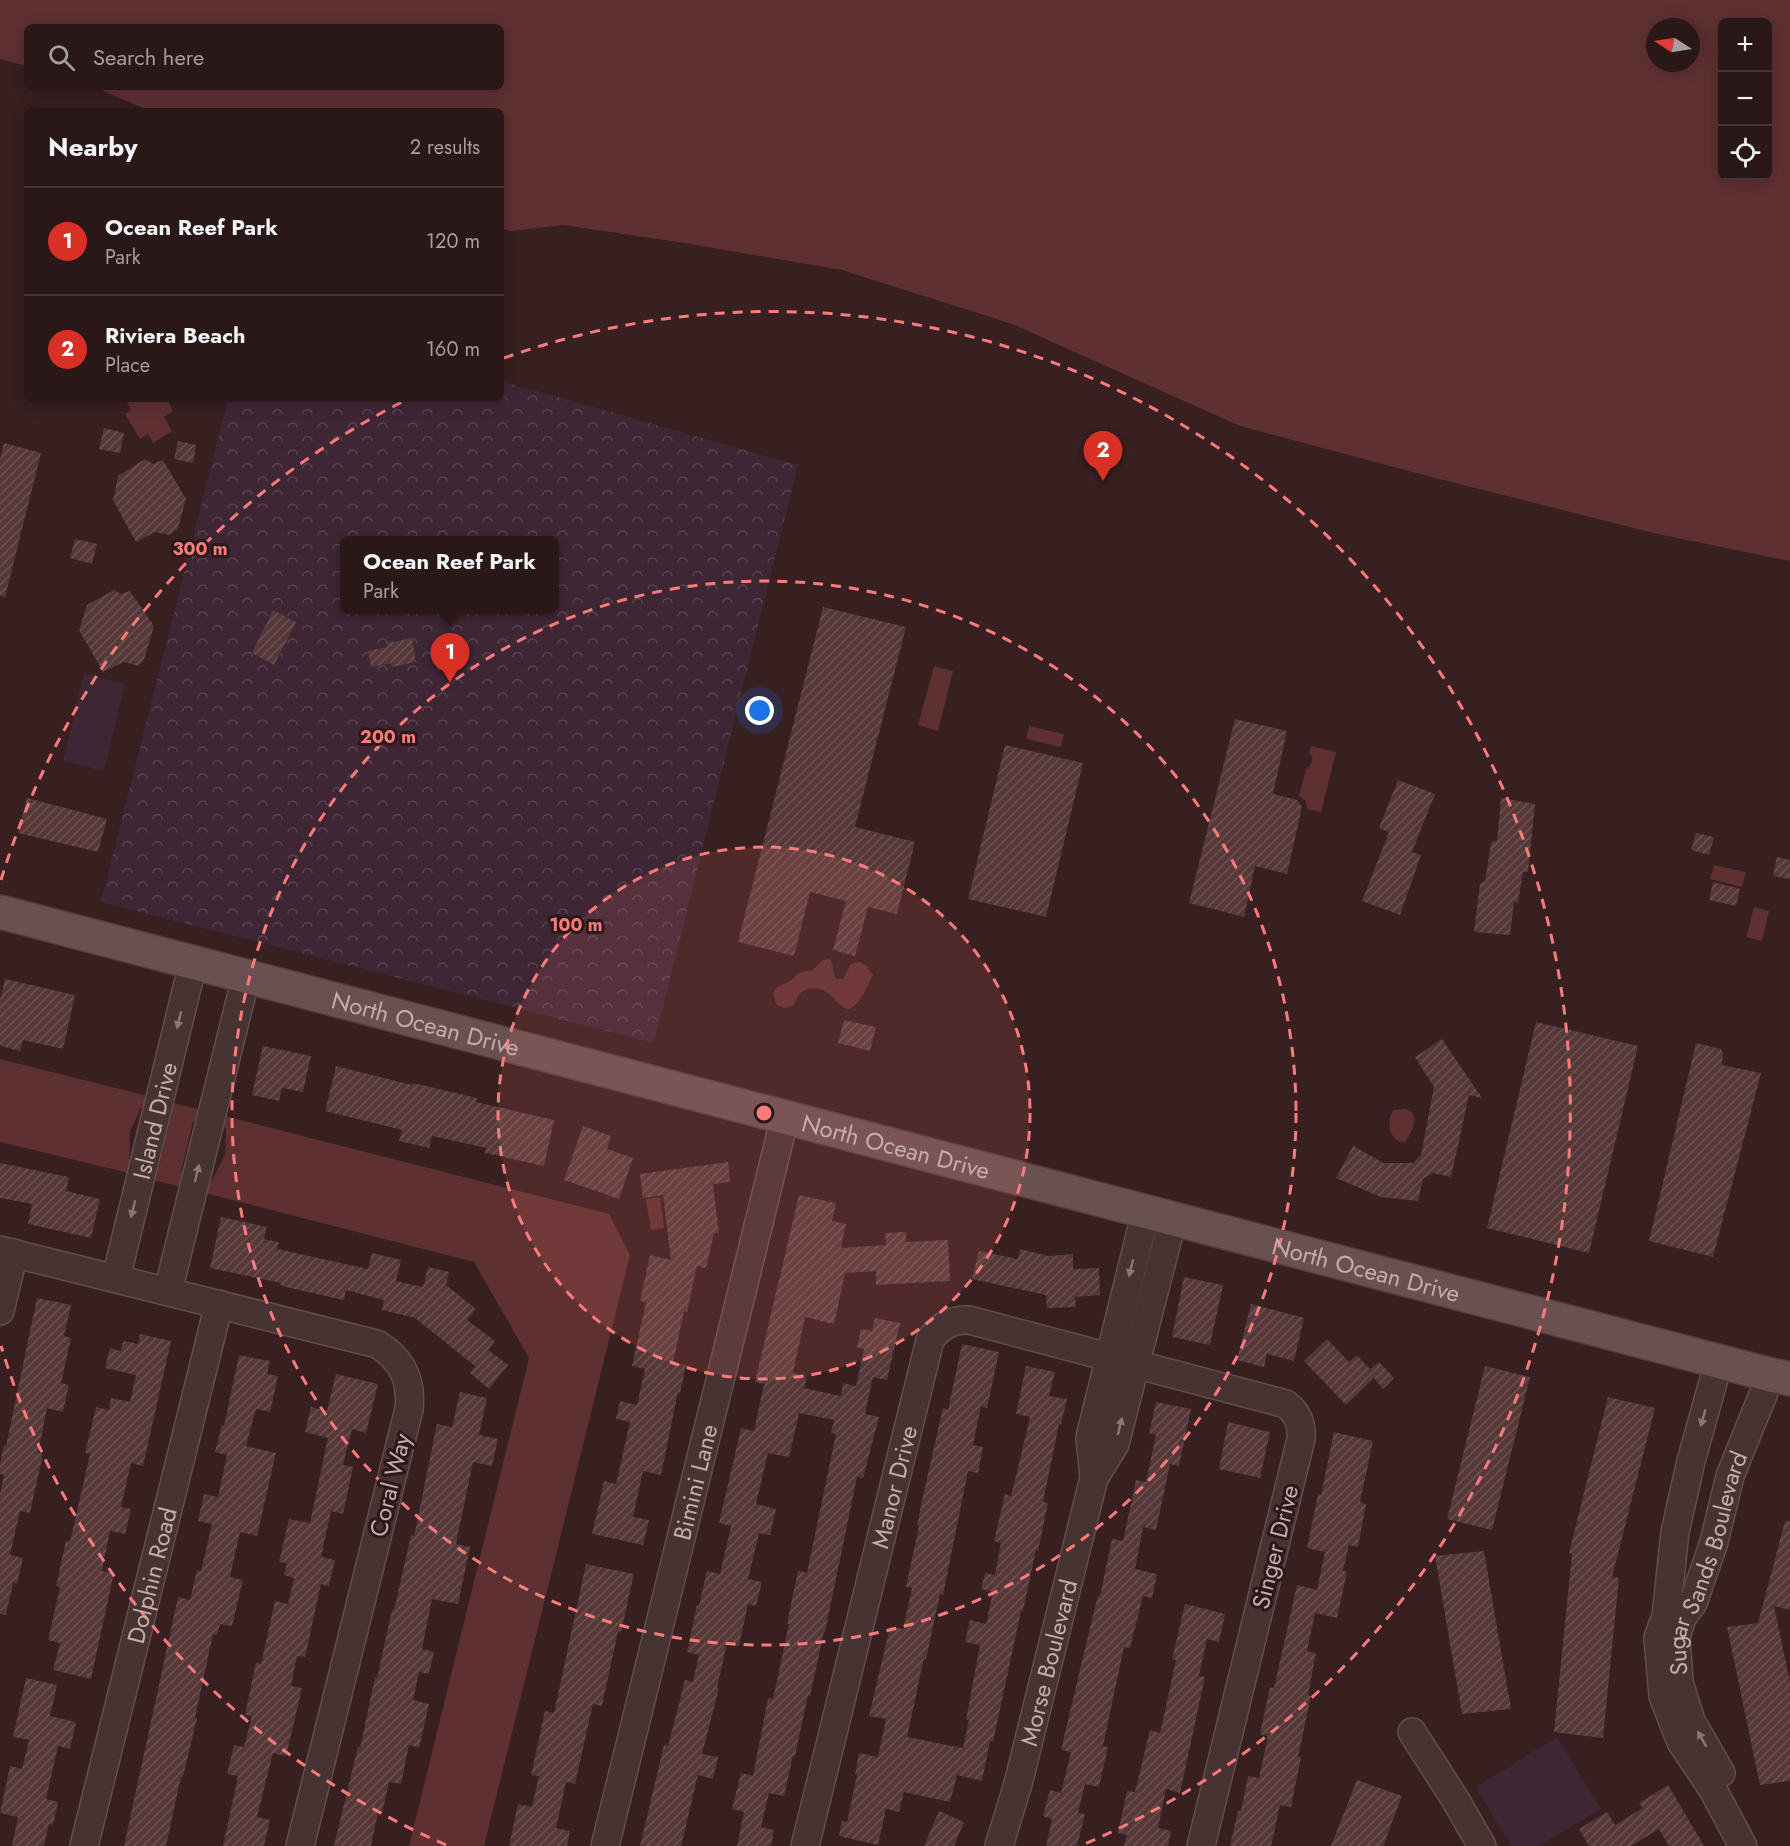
<!DOCTYPE html>
<meta charset="utf-8">
<style>
body{margin:0;font-family:Jost,sans-serif;background:#322021;color:#f1f3f6}
.controls{position:absolute;right:18px;top:18px;display:grid;overflow:hidden;border-radius:9px;box-shadow:0 3px 15px #0003}
.controls button{width:54px;height:54px;display:grid;place-items:center;padding:0;border:0;border-bottom:2px solid #463637;background:#2a1718;color:#f1f3f6;font:30px sans-serif}
.compass{position:absolute;left:1646px;top:18px;width:54px;height:54px;border-radius:50%;background:#2a1718;box-shadow:0 3px 15px #0003;rotate:282deg}
.you{position:absolute;left:760px;top:711px;width:21px;height:21px;margin:-15px;border:4px solid #fff;border-radius:50%;background:#1a73e8;box-shadow:0 0 0 9px #1a73e833}
.badge{display:grid;place-items:center;width:39px;height:39px;border-radius:50%;background:#d93025;color:#fff;font-size:20px;font-weight:700}
.pin{position:absolute;translate:-50% -50px;filter:drop-shadow(0 2px 3px #0008)}
.pin::after{content:'';position:absolute;top:32px;width:21px;height:18px;background:inherit;clip-path:polygon(0 0,100% 0,50% 100%)}
.popup{position:absolute;left:340px;top:536px;width:219px;height:78px;box-sizing:border-box;display:grid;place-content:center;border-radius:9px;background:#2a1718;filter:drop-shadow(0 2px 4px #0005);font-size:20px;white-space:nowrap;color:#a59fa2}
.popup b{font-size:22px;color:#f1f3f6}
.popup::after{content:'';position:absolute;left:50%;top:100%;margin-left:-12px;border:12px solid transparent;border-top-color:#2a1718}
.list{margin:0;padding:0;list-style:none}
h2{display:flex;justify-content:space-between;align-items:center;height:78px;margin:0;padding:0 24px;font-size:26px}
h2 small{font-size:20px;font-weight:400;color:#a59fa2}
.list li{display:grid;grid-template-columns:39px 1fr auto;gap:18px;align-items:center;box-sizing:border-box;height:108px;padding:0 24px;border-top:2px solid #463637}
.list b{display:block;font-size:22px;white-space:nowrap}
.list p{margin:0;font-size:20px;white-space:nowrap;color:#a59fa2}
.list em{font-size:20px;font-style:normal;color:#a59fa2}
.icon{flex:none;width:33px;height:33px;fill:none;stroke:currentColor;stroke-width:2;stroke-linecap:round;stroke-linejoin:round}
.map{position:relative;flex:none;width:1790px;height:1846px;overflow:hidden}
.search{position:absolute;background:#2a1718;box-shadow:0 3px 15px #0003;left:24px;top:24px;width:480px;height:66px;display:flex;align-items:center;gap:15px;box-sizing:border-box;padding:0 21px;border-radius:9px;color:#a59fa2;font-size:22px}
.panel{position:absolute;background:#2a1718;box-shadow:0 3px 15px #0003;left:24px;top:108px;width:480px;height:294px;border-radius:9px}
.map>svg:first-child{display:block}
.grass{fill:#3f2635}
.park{fill:url(#park-crowns);fill-rule:evenodd}
.water{fill:#5e3032;fill-rule:evenodd}
.building{fill:url(#building-hatch)}
.lines{fill:none;stroke-linecap:round;stroke-linejoin:round}
.minor-casing{stroke:#634d4e;stroke-width:30}
.major-casing{stroke:#523c3d;stroke-width:36}
.minor{stroke:#483333;stroke-width:27}
.major{stroke:#695051;stroke-width:33}
.oneway{fill:#8d7676}
.ring{fill:none;stroke:#fc7b7b;stroke-width:3;stroke-dasharray:10 8}
.labels{text-anchor:middle;dominant-baseline:central;stroke-width:6;stroke-linejoin:round;paint-order:stroke}
.street-label{font-size:24px;fill:#c5adad;stroke:#2d1819}
.centre{fill:#fc7b7b;stroke:#2d1819;stroke-width:3}
.ring-label{font-size:18px;text-anchor:middle;font-weight:bold;fill:#fc7b7b;stroke:#2d1819;stroke-width:6;stroke-linejoin:round;paint-order:stroke}
</style>
<div class="map">
<svg width="1790" height="1846" viewBox="0 0 1790 1846">
<defs>
<pattern id="park-crowns" width="20" height="18" patternUnits="userSpaceOnUse" patternTransform="scale(1.5)"><rect width="20" height="18" fill="#3f2635"/><path d="M2 6a3 3 0 1 1 6 0M12 15a3 3 0 1 1 6 0" fill="none" stroke="#594350"/></pattern>
<pattern id="building-hatch" width="6" height="6" patternUnits="userSpaceOnUse" patternTransform="scale(1.5)"><rect width="6" height="6" fill="#563839"/><path d="M-1 1l2-2M0 6l6-6M5 7l2-2" fill="none" stroke="#6d5253"/></pattern>
</defs>
<rect width="100%" height="100%" fill="#381f20"/>
<!-- grass -->
<path class="grass" d="M84 673 125 684 104 771 63 761Z
M1557 1737 1601 1809 1539 1846H1511L1476 1787Z"/>
<!-- park -->
<path class="park" d="M501 381 798 465 654 1043 101 902 228 399H501ZM345 540H555V610H345Z"/>
<!-- water -->
<path class="water" d="M0 0H1790V561L1653 533 1420 474 1240 426 1012 324 842 270 678 242 563 225 511 231 501 229V111H150L94 87H501V27H27V66L0 59ZM1722 22H1768V176H1722ZM1655 27H1691V63H1655Z
M135 399H149L150 401 154 399H175L169 403 173 411 164 417 172 431 153 443 148 434 140 439 125 414 131 410 127 403Z
M934 666 953 671 938 731 918 725Z
M1029 726 1064 734 1061 747 1026 739Z
M1311 746 1336 752 1321 812 1307 809 1306 801 1299 796 1306 769C1311 766 1313 762 1312 756L1309 753Z
M1714 865 1746 872 1742 887 1710 879Z
M1754 907 1769 911 1762 941 1746 937Z
M830 959C834 966 832 972 836 979H843L851 964 859 962 866 965 873 975C840 1047 843 981 809 989 800 991 797 997 794 1005L785 1008 777 1005C770 991 774 988 786 983 798 977 796 970 812 971L823 960Z
M0 1059 152 1097 149 1109 141 1107 130 1132 129 1161 136 1163 133 1174 0 1142Z
M168 1102 206 1111 203 1124 193 1121 181 1173 189 1175 186 1188 148 1179 151 1166 159 1167 171 1117 165 1115Z
M1406 1109 1413 1113C1416 1123 1411 1134 1405 1142 1389 1143 1385 1120 1394 1110Z
M221 1115 609 1214 630 1255 484 1846H409L529 1358 474 1262 201 1192 203 1181 211 1182 225 1155 226 1128 218 1126Z
M660 1197 664 1228 651 1230 646 1199Z"/>
<!-- building -->
<path class="building" d="M104 428 124 433 120 453 99 449Z
M178 441 196 445 193 463 174 459Z
M4 443 41 453 5 597 0 596V459Z
M145 459 153 464 163 460 186 499 178 528 170 535 155 532 136 542 113 500 118 476Z
M75 539 97 544 92 564 70 558Z
M114 590 121 594 130 591 154 626 144 660 138 666 124 662 103 672 79 630 87 605Z
M823 607 906 627 855 827 915 842 897 914 868 907 855 956 833 950 846 901 810 892 794 956 738 942Z
M273 610 296 622 274 665 252 653Z
M412 638 416 662 392 667 391 663 371 667 368 651 388 647 387 643Z
M1235 719 1287 731 1273 794 1297 800 1302 807 1287 874 1255 866 1244 917 1189 903Z
M1005 745 1083 763 1046 917 968 899Z
M1398 780 1435 794 1412 852 1421 855 1400 915 1362 901 1389 832 1379 828Z
M27 798 107 819 98 852 18 833Z
M1501 798 1535 804 1528 872H1523L1518 903 1514 902 1510 935 1474 932 1480 884 1485 881 1491 843 1497 840Z
M1696 833 1714 837 1709 855 1691 850Z
M1777 857 1790 860V879L1773 876Z
M1713 882 1740 889 1736 906 1709 900Z
M5 979 75 995 63 1049 23 1040 20 1051 0 1046V1000Z
M844 1020 876 1027 870 1051 838 1043Z
M1536 1022 1638 1046 1589 1253 1487 1228Z
M1442 1039 1482 1098 1469 1095 1451 1177 1433 1173 1423 1179 1418 1201 1381 1197 1336 1178 1353 1146 1384 1163H1413L1421 1155 1434 1087 1415 1057Z
M1696 1043 1721 1049 1723 1054 1722 1065 1761 1073 1713 1257 1649 1241Z
M263 1046 311 1056 303 1092 282 1088 279 1101 252 1095Z
M336 1066 412 1085 413 1083 477 1098 476 1102 554 1120 544 1166 485 1153 486 1148 432 1136 429 1148 399 1141 402 1130 325 1111Z
M583 1126 611 1136 607 1149 633 1158 619 1199 564 1180Z
M728 1162 730 1182 713 1184 719 1233H714L706 1268 697 1266 687 1312 684 1311 673 1363 686 1365 680 1393 678 1392 661 1475 643 1471 633 1517 649 1520 643 1545 592 1534 604 1481 616 1484 630 1422 616 1419 620 1401 637 1405 645 1369 632 1366 646 1302 640 1301 650 1255 671 1260 663 1195 643 1198 640 1174Z
M0 1163 69 1177 66 1191 100 1199 91 1238 28 1224 32 1204 0 1198Z
M799 1195 836 1203 832 1221 846 1224 841 1248 886 1245 885 1233 906 1232V1242L948 1240 950 1281 876 1285V1271L845 1273 834 1324 805 1317 793 1373 807 1376 804 1388 841 1396 843 1383 856 1386 864 1349 857 1347 861 1329 872 1331 875 1318 900 1323 887 1380 873 1377 865 1414 879 1417 863 1478 857 1477 825 1632 824 1631 810 1696 808 1695 795 1756H793L784 1796 769 1793 761 1827 774 1830 771 1846H737L744 1812 732 1809 741 1773 753 1776 768 1698 773 1699 789 1624 787 1623 798 1571 807 1573 836 1434 831 1433 834 1420 799 1413 789 1457 768 1453 756 1504 776 1509 770 1535 759 1533 748 1579 762 1582 756 1606 748 1604 739 1646 727 1643 717 1688H719L702 1754 718 1757 713 1779 698 1775 681 1846H640L664 1745 668 1746 685 1680 693 1682 699 1655 687 1652 697 1605 699 1606 707 1571 720 1574 731 1526 719 1523 741 1428 754 1431 764 1384 755 1382Z
M221 1217 267 1227 264 1239 279 1242 277 1249 368 1269 372 1253 401 1260 396 1281 423 1287 428 1267 449 1272 446 1285 476 1309 467 1320 495 1341 488 1350 508 1365 489 1389 470 1373 475 1366 415 1318 382 1310 384 1300 346 1290 344 1300 281 1286V1283L210 1268Z
M1020 1249 1048 1256 1073 1254V1269L1099 1268 1100 1295 1075 1297 1076 1307 1047 1308 1046 1295 972 1279 979 1251 1018 1259Z
M1184 1277 1223 1285 1210 1345 1172 1337Z
M37 1298 71 1305 64 1336 71 1338 61 1383 69 1385 63 1412 47 1408 38 1453 43 1454 30 1513 20 1511 10 1555 23 1558 17 1584 13 1583 6 1615 0 1614V1494L4 1475 0 1474V1464L4 1445 6 1446Z
M1251 1304 1304 1318 1294 1361 1267 1354 1264 1367 1237 1360Z
M140 1334 171 1341 143 1466 131 1463 121 1507 131 1509 125 1534 110 1531 102 1571 114 1573 91 1679 53 1670 60 1643 48 1640 60 1587 56 1586 66 1541 70 1542 90 1454 85 1453 96 1407 109 1410 111 1398 130 1402 136 1375 105 1368 110 1348 121 1351 123 1341 138 1344Z
M1327 1339 1349 1362 1357 1355 1370 1369 1379 1362 1394 1378 1383 1389 1374 1378 1346 1405 1304 1361Z
M962 1344 999 1352 987 1408 981 1406 973 1445 983 1447 978 1473 968 1471 943 1595 940 1594 926 1659 924 1658 907 1737 963 1748 969 1720H966L980 1645 965 1642 970 1620 986 1624 993 1592 981 1589 985 1573 995 1575 1001 1543 994 1541 1005 1494 1011 1496 1030 1417 1016 1414 1026 1366 1055 1372 1049 1396 1067 1399 1061 1424H1059L1043 1502 1048 1503 1038 1551 1036 1550 1023 1611H1021L993 1742 990 1741 982 1781 957 1775 950 1802 904 1792 899 1812 886 1809 878 1845 839 1836 842 1821 847 1822 857 1775H855L859 1753 878 1757 886 1719 869 1716 890 1627 903 1629 912 1588 906 1587 919 1526H917L922 1500 943 1408 948 1410Z
M239 1355 270 1361 267 1374 278 1376 270 1412 256 1409 246 1446 276 1453 257 1536 240 1532 230 1577 243 1580 232 1626 220 1624 217 1635 213 1634 195 1718H197L183 1777H181L166 1846H124L178 1597 190 1600 197 1570 201 1571 212 1524 198 1521 204 1494 218 1497 227 1455 215 1452 222 1425 224 1426Z
M1485 1366 1530 1377 1492 1530 1447 1519Z
M336 1374 378 1384 366 1433 352 1429 343 1465 353 1467 343 1514 331 1511 321 1557 335 1560 329 1586 321 1584 305 1657 297 1656 291 1686 302 1688 286 1756 273 1753 257 1817 270 1820 264 1846H223L238 1776 227 1774 234 1745 244 1747 252 1716 245 1715 256 1662 261 1664 275 1601 288 1604 294 1578 284 1575 287 1563 279 1562 289 1519 310 1523 328 1438 305 1432 311 1407 327 1411Z
M460 1392 487 1398 479 1435 498 1439 492 1466 473 1462 456 1544 470 1547 458 1604 432 1599 422 1649 434 1652 429 1674 419 1672 413 1700 429 1704 419 1748 409 1745 401 1784 389 1782 382 1813 378 1812 371 1846H334L358 1747 360 1748 375 1677 377 1678 392 1610H394L411 1535 414 1536 437 1424 452 1427Z
M1608 1397 1655 1408 1612 1577 1619 1578 1603 1738 1554 1732 1572 1554 1569 1553Z
M1156 1402 1191 1409 1179 1466 1170 1464 1156 1530 1143 1527 1135 1569 1157 1574 1152 1598 1143 1596 1130 1648 1124 1647 1103 1746 1108 1747 1099 1787 1085 1784 1078 1813 1085 1814 1077 1846H1046L1052 1819 1043 1816 1050 1790 1061 1793 1071 1752 1061 1750 1082 1661 1098 1595 1100 1596 1112 1539 1123 1541 1136 1480 1146 1482 1156 1435 1149 1433Z
M1228 1422 1270 1432 1260 1478 1219 1469Z
M1334 1432 1373 1441 1360 1502 1366 1504 1358 1547 1349 1545 1343 1571 1347 1572 1337 1618 1315 1613 1307 1651 1316 1653 1308 1695 1311 1696 1298 1757H1301L1291 1807 1280 1805 1271 1846H1230L1238 1811H1241L1248 1776 1259 1778 1268 1736 1260 1734 1270 1687 1274 1688 1297 1585 1317 1590 1325 1552 1307 1548 1318 1494 1321 1495Z
M1785 1521H1790V1610L1774 1606 1790 1682V1781L1760 1785 1727 1627 1758 1623Z
M1484 1551 1511 1709 1462 1714 1435 1556Z
M586 1564 634 1574 621 1632 618 1631 602 1706 593 1704 575 1784 566 1782 556 1828 570 1831 567 1846H509L518 1804 532 1807 539 1776 531 1775 545 1711 554 1713Z
M1185 1604 1225 1614 1219 1642 1207 1639 1199 1676 1205 1677 1180 1793 1166 1789 1158 1828 1171 1831 1168 1846H1124L1127 1835 1118 1833 1127 1791 1135 1792 1150 1730 1160 1733 1176 1660 1172 1659Z
M26 1678 57 1685 50 1716 76 1722 70 1749 58 1746 46 1799 58 1802 53 1825 49 1824 44 1846H12L18 1817 0 1813 10 1766 22 1769 29 1740 13 1737Z
M1357 1780 1402 1796 1383 1846H1331Z
M1668 1785 1704 1846H1669L1659 1829 1631 1846H1589L1579 1829 1607 1812 1615 1825 1643 1808 1639 1803Z
M939 1811 964 1822 954 1846H924Z"/>
<g class="lines">
<defs>
<g id="minor">
<path d="M0 1250 377 1344C402 1359 412 1380 409 1409L300 1846"/>
<path id="s1" d="M116 1278 193 963"/>
<path d="M168 1291 246 977"/>
<path d="M0 1311 14 1253"/>
<path d="M1719 1361 1691 1461 1675 1532 1666 1616 1658 1638 1663 1696 1681 1742 1712 1788 1743 1846"/>
<path d="M1094 1478 1090 1437 1146 1211"/>
<path d="M1412 1732 1455 1799 1482 1846"/>
<path id="s2" d="M1721 1773 1691 1721 1679 1682 1676 1637 1682 1618 1693 1603 1714 1542 1730 1476 1771 1375"/>
<path id="s3" d="M84 1846 219 1304"/>
<path id="s4" d="M605 1846 785 1117"/>
<path id="s5" d="M805 1846 930 1340C940 1326 952 1319 969 1320L1286 1404C1298 1414 1302 1423 1301 1439L1201 1846"/>
<path id="s6" d="M999 1846 1018 1784 1094 1478 1115 1444 1173 1218"/>
</g>
<g id="major">
<path id="s7" d="M0 912 1771 1375 1790 1379"/>
</g>
</defs>
<!-- minor casing -->
<use href="#minor" class="minor-casing"/>
<!-- major casing -->
<use href="#major" class="major-casing"/>
<!-- minor -->
<use href="#minor" class="minor"/>
<!-- major -->
<use href="#major" class="major"/>
</g>
<!-- one-way arrows -->
<defs><path id="oneway-solid" d="M-6-.8H1V-3.2L6.5 0L1 3.2V.8H-6Z" transform="scale(1.5)"/></defs>
<g class="oneway">
<use href="#oneway-solid" transform="translate(179 1020) rotate(104)"/>
<use href="#oneway-solid" transform="translate(197 1173) rotate(-76)"/>
<use href="#oneway-solid" transform="translate(133 1209) rotate(104)"/>
<use href="#oneway-solid" transform="translate(1131 1268) rotate(104)"/>
<use href="#oneway-solid" transform="translate(1703 1418) rotate(106)"/>
<use href="#oneway-solid" transform="translate(1120 1426) rotate(-76)"/>
<use href="#oneway-solid" transform="translate(1702 1739) rotate(-119)"/>
</g>
<!-- distance rings -->
<circle cx="764" cy="1113" r="266" fill="#fc7b7b" fill-opacity=".12"/>
<g class="ring">
<circle cx="764" cy="1113" r="266"/>
<circle cx="764" cy="1113" r="532"/>
<path d="M446 1845A798 798 0 0 1 1 1346M1 880A798 798 0 0 1 402 402M504 358A798 798 0 0 1 1082 1845"/>
</g>
<g class="labels">
<!-- street labels -->
<g class="street-label">
<text stroke="none"><textPath href="#s7" startOffset="440">North Ocean Drive</textPath></text>
<text stroke="none"><textPath href="#s1" startOffset="162">Island Drive</textPath></text>
<text stroke="none"><textPath href="#s7" startOffset="926">North Ocean Drive</textPath></text>
<text stroke="none"><textPath href="#s7" startOffset="1412">North Ocean Drive</textPath></text>
<text stroke="none"><textPath href="#s4" startOffset="375">Bimini Lane</textPath></text>
<text transform="translate(390 1485) rotate(-76)">Coral Way</text>
<text stroke="none"><textPath href="#s5" startOffset="370">Manor Drive</textPath></text>
<text transform="translate(1275 1547) rotate(-76)">Singer Drive</text>
<text stroke="none"><textPath href="#s2" startOffset="225">Sugar Sands Boulevard</textPath></text>
<text stroke="none"><textPath href="#s3" startOffset="279">Dolphin Road</textPath></text>
<text stroke="none"><textPath href="#s6" startOffset="190">Morse Boulevard</textPath></text>
</g>
</g>
<circle cx="764" cy="1113" r="9" class="centre"/>
<g class="ring-label">
<text x="200" y="555">300 m</text>
<text x="388" y="743">200 m</text>
<text x="576" y="931">100 m</text>
</g>
</svg>
<div class="controls">
<button>+</button>
<button>−</button>
<button><svg class="icon" aria-label="locate" viewBox="0 0 24 24"><circle cx="12" cy="12" r="6"/><path d="M12 2v4M12 18v4M2 12h4M18 12h4"/></svg></button>
</div>
<svg class="compass" viewBox="-18 -18 36 36"><path d="M0-13l5 13h-10z" fill="#e53935"/><path d="M0 13l5-13h-10z" fill="#a59fa2"/></svg>
<div class="you"></div>
<div class="pin badge" style="left:450px;top:683px">1</div>
<div class="popup"><b>Ocean Reef Park</b>Park</div>
<div class="pin badge" style="left:1103px;top:481px">2</div>
<div class="search"><svg class="icon" aria-label="search" viewBox="0 0 24 24"><circle cx="10" cy="10" r="6"/><path d="M15 15l6 6"/></svg>Search here</div>
<section class="panel">
<h2>Nearby<small>2 results</small></h2>
<ul class="list">
<li><span class="badge">1</span><div><b>Ocean Reef Park</b><p>Park</p></div><em>120 m</em></li>
<li><span class="badge">2</span><div><b>Riviera Beach</b><p>Place</p></div><em>160 m</em></li>
</ul>
</section>
</div>
